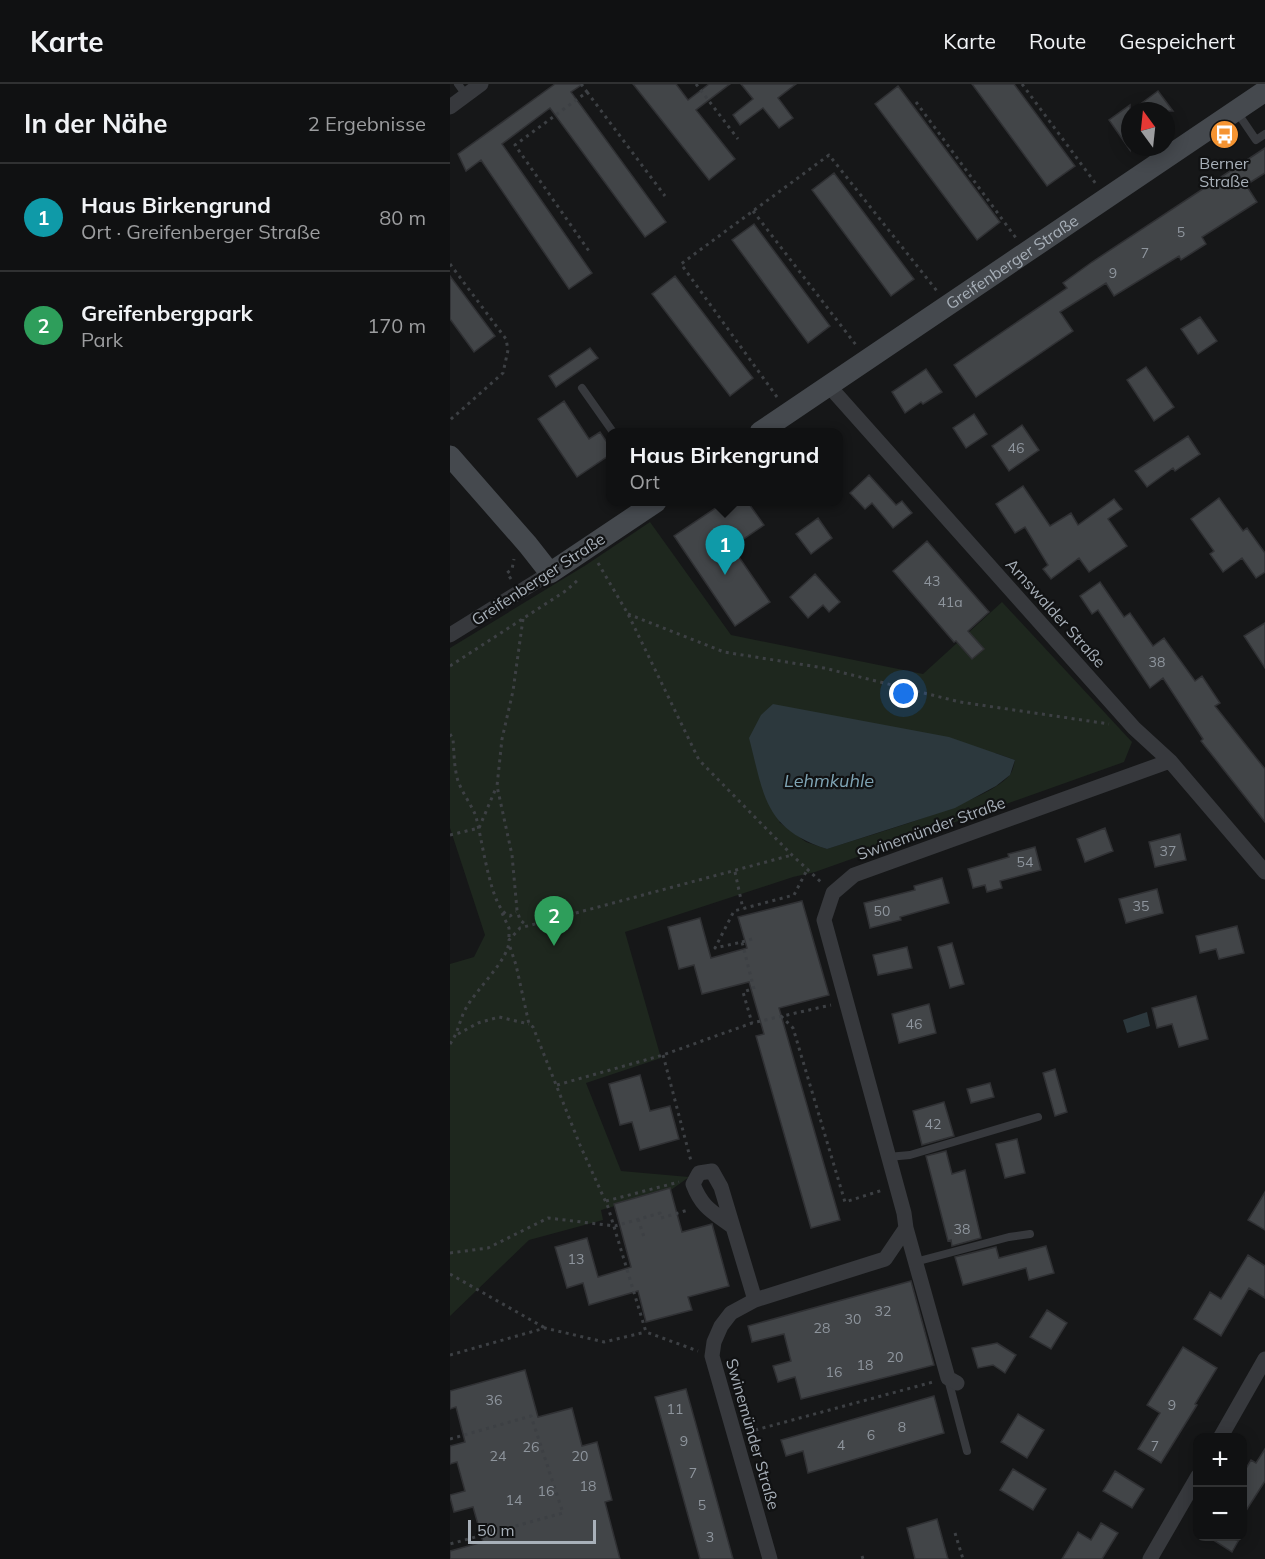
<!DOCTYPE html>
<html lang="de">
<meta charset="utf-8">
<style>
body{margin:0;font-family:Mulish,sans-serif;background:#191a1b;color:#f1f3f6}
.controls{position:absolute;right:18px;bottom:18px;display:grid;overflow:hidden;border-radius:12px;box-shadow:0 3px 15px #0003}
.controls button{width:54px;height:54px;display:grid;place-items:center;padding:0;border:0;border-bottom:2px solid #303132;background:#101112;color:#f1f3f6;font:30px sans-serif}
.compass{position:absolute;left:671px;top:18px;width:54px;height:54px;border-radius:50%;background:#101112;box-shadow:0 3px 15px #0003;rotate:345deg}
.scale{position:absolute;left:18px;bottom:15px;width:128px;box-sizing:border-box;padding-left:6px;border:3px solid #a8b0b9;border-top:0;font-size:16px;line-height:21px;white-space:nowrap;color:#a8b0b9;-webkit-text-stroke:4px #111213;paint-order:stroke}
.you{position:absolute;left:454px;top:610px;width:21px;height:21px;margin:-15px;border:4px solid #fff;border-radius:50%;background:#1a73e8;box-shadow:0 0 0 9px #1a73e833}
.badge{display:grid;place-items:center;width:39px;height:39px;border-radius:50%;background:#0f766e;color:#fff;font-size:20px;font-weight:700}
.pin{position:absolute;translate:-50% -50px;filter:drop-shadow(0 2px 3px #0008)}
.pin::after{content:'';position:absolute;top:32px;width:21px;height:18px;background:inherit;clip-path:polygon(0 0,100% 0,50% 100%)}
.popup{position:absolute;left:156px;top:344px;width:237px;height:78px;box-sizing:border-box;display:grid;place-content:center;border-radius:12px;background:#101112;filter:drop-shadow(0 2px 4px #0005);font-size:20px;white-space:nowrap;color:#9c9d9f}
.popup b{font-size:22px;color:#f1f3f6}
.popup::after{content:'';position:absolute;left:50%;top:100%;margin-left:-12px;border:12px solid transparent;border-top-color:#101112}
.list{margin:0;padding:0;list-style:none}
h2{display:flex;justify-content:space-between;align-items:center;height:78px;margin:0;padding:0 24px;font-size:26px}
h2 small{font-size:20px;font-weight:400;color:#9c9d9f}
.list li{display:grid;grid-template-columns:39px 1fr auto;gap:18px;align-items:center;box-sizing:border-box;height:108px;padding:0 24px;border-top:2px solid #303132}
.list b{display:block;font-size:22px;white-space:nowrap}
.list p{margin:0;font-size:20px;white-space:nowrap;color:#9c9d9f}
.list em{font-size:20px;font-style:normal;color:#9c9d9f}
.map{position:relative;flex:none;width:815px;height:1475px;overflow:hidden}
header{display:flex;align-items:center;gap:36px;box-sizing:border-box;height:84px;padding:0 30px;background:#101112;border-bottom:2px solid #303132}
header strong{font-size:28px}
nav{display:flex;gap:33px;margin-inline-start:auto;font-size:21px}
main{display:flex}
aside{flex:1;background:#101112}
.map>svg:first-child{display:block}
.green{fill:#1e271e;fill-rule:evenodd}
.water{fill:#2c383d}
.building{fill:#424548;stroke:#303134;stroke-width:1.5}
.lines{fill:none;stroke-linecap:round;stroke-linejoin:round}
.path{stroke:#3d4044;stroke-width:3;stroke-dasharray:3 4.5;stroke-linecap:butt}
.lane{stroke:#37393d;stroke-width:8}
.street{stroke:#37393d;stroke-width:15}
.secondary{stroke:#45494e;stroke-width:21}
.labels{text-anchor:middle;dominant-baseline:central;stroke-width:4.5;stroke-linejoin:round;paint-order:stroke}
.number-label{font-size:14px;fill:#8e959d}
.poi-label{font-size:16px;fill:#a8b0b9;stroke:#111213}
.street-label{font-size:16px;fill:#a8b0b9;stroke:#111213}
.water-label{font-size:18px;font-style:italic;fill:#7fa4b4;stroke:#111213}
</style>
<header>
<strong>Karte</strong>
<nav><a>Karte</a><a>Route</a><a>Gespeichert</a></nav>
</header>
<main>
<aside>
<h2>In der Nähe<small>2 Ergebnisse</small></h2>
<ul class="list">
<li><span class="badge" style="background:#0f9aa8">1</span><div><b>Haus Birkengrund</b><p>Ort · Greifenberger Straße</p></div><em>80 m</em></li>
<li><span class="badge" style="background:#2e9e5b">2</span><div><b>Greifenbergpark</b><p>Park</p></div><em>170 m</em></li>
</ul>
</aside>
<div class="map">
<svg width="815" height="1475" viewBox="0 0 815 1475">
<rect width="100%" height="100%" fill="#161718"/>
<!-- green -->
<path class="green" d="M200 438 281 551 473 590 552 518 682 658 674 678 365 788 343 793 175 848 211 974 136 999 171 1087 239 1093 221 1106 151 1126 153 1136 79 1156 0 1232V880L24 873 35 851 0 744V564L136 481ZM545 669 565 676C564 680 563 686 561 689 545 717 412 753 377 765L356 758 329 738Z"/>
<!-- water -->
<path class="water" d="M323 620 499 653 565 676 560 691 546 702 505 724 377 765C314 745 314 711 299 654L311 631Z
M697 928 700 942 677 949 673 936Z"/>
<!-- building -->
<path class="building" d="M105 0H133L121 8 216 138 195 153 100 24 52 60 142 189 119 205 31 76 16 87 8 70Z
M183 0H226L238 16 259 0H280L246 26 285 75 259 96Z
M291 0H346L328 14 343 34 329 44 313 24 290 41 283 31 303 15Z
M522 0H564L625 82 597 102Z
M448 2 550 138 527 156 425 20Z
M708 7 723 27H681Z
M680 21V66L659 36Z
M815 64V89L796 101 807 118 752 153 756 160 731 176 729 172 664 212 656 199 610 228 623 247 526 313 504 281 617 204 613 199 642 178Z
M384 89 464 195 441 212 362 106Z
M304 140 380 242 358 259 282 156Z
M0 192 45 252 24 268 0 235Z
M225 192 303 294 280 312 202 210Z
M750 233 767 257 748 270 731 245Z
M140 264 148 274 106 303 99 292Z
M696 283 724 323 704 337 677 296Z
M476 285 492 308 473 320 471 318 455 329 442 308Z
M114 317 139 355 150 348 161 364V370L127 393 88 335Z
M524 330 537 350 516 364 503 344Z
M572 341 589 366 559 387 542 362Z
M738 352 750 370 725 387 723 384 697 403 685 387Z
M419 391 446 421 452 417 462 429 443 444 422 419 415 425 400 409Z
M573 402 600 442 621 429 628 441 664 415 672 425 658 435 677 462 639 488 629 474 601 495 593 485 598 481 575 443 565 449 546 420Z
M769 414 793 447 797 444 815 469V488L806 494 792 474 773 488 760 470 764 467 741 435Z
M276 417H297L314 441 282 463 320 518 285 542 224 452Z
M368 434 382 454 361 470 346 450Z
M477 457 539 528 518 547 534 565 522 575 506 557 504 558 443 487Z
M365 490 390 518 379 528 373 521 358 534 340 513Z
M650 498 674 533 680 529 703 562 714 554 745 597 752 592 770 619 765 622 815 685V738L751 657 753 655 713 594 700 604 648 526 642 530 630 512Z
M815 539V584L794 552Z
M655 744 663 767 635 778 627 755Z
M730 750 736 776 705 783 699 758Z
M585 763 591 786 550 797 552 804 537 808 535 801 523 804 518 785 559 773 558 770Z
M492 794 499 819 450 833 451 836 420 844 414 819 465 806 464 802Z
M707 805 713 829 676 839 669 815Z
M352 817 379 911 329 924 390 1136 361 1144 306 952 314 950 299 898 252 910 244 881 229 885 218 843 250 834 261 874 297 864 288 833Z
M787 842 794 869 769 875 766 865 750 869 746 852Z
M502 859 514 900 500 904 488 863Z
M457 863 462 884 428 891 423 871Z
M746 912 758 955 729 963 722 940 707 944 702 924Z
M479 920 486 949 449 959 442 930Z
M605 985 617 1028 605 1032 593 989Z
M190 991 200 1027 220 1022 229 1055 190 1066 182 1038 170 1041 159 1000Z
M540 999 544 1013 521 1019 517 1005Z
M494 1018 504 1052 472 1061 463 1027Z
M567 1055 575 1089 555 1094 546 1060Z
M496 1067 502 1090 515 1086 531 1154 502 1162 501 1156 498 1157 476 1072Z
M220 1104 232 1148 262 1140 279 1202 238 1213 242 1226 196 1238 188 1207 139 1221 133 1199 117 1204 105 1163 137 1154 148 1193 181 1183 164 1120Z
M815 1108V1146L798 1136Z
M596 1162 604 1189 579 1196 576 1184 513 1201 505 1173 546 1163 549 1174Z
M798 1171 815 1182V1214L799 1204 771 1252 744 1235 760 1208 771 1215Z
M461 1197 484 1281 351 1315 345 1293 328 1298 323 1282 341 1277 334 1250 302 1258 298 1242Z
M597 1226 617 1239 601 1265 580 1253Z
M547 1259 566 1271 555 1289 543 1281 528 1284 522 1264Z
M733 1263 767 1284 745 1320 747 1321 711 1379 688 1365 710 1329 697 1321Z
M75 1286 88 1333 122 1324 132 1362 147 1358 162 1416 155 1418 170 1475H0V1467L33 1458 23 1423 4 1428 0 1413V1411L15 1407 7 1378 0 1380V1362L15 1358 6 1323 0 1325V1307Z
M236 1305 245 1337 283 1475H250L223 1377 205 1313Z
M484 1312 494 1349 358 1389 353 1367 336 1372 331 1356Z
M568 1330 594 1346 577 1374 551 1358Z
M815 1365V1397L792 1433V1391L801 1376 806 1379Z
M563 1385 596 1405 583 1426 550 1406Z
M665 1387 694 1405 682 1424 653 1407Z
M487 1435 498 1475H465L457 1444Z
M651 1439 668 1449 652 1475H612L628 1448 641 1456Z
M757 1452H791L782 1468Z"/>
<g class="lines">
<!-- path -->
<path class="path" d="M131 0 137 8 65 61 141 170
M246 0 288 55
M572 0 646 100
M137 8 215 112
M466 18 566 154
M303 127 406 261
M0 180 56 255 58 266 53 289 0 336
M327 313 231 180 379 71 487 207
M148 479 178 530 249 676 342 771 372 799
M61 495 57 489 62 485 64 475
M178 530 274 568 374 584 510 618 659 640
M73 535 63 607 52 655 47 702 62 771 67 826 70 836 75 840
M0 582 117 506 130 494
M0 650 3 655C4 668 4 684 8 697 12 708 20 719 25 730 32 750 40 828 60 832L66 828
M0 751 29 744 46 704
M285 788 293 825
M52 829 59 844V854
M292 858 302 855
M60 863 66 881 79 940 83 943 130 1061 158 1123 196 1248 248 1267
M304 905 292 858 265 864 284 827 344 811 358 784
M299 906 293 908 302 939
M331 932 343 944 395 1118 433 1106
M8 950 28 939 49 933 79 940
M0 960C8 949 9 938 15 926 25 906 60 875 59 856L70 844 342 771
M213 971 241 1077
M107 1001 213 971 302 939 381 921
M156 1117 229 1098
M188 1135 194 1153
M0 1169 38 1164 98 1134 165 1142 210 1129 211 1134 238 1126
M0 1190 95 1244
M0 1271 95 1244 154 1258 196 1248
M298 1348 483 1298
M0 1355 81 1332 113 1429 0 1460
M505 1449 513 1475
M412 1472 413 1475"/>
<!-- lane -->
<path class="lane" d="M8 0 16 11
M787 28 806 56 815 50
M132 304 163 348
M438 1073 460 1071 588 1033
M465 1178 559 1153 580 1150
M498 1295 517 1367"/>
<!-- street -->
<path class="street" d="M0 23 31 0
M379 302 684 644 720 677 815 788
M0 551 100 489
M283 1143C263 1128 252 1124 243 1100L249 1089 262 1087 271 1103 305 1216
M456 1144 498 1294 507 1299
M770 1354 815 1275
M320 1475 262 1272 264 1258 271 1242 281 1229 305 1216 435 1175 456 1144 454 1129 374 836 383 809 404 791 720 677
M700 1475 748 1392"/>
<!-- secondary -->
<g class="secondary">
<path id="s1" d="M310 348 815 7"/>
<path d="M0 372 78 461 100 489 206 418"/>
</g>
</g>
<!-- icons -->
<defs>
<symbol id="bus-disc" viewBox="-11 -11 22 22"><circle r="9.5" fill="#f59432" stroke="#111213"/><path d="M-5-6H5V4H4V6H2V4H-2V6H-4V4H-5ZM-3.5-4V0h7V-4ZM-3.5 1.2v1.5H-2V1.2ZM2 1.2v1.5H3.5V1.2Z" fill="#fff"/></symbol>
</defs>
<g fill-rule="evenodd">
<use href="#bus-disc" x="758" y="34" width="33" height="33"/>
</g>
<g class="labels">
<!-- number labels -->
<g class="number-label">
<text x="731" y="148">5</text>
<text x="695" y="169">7</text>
<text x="663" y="189">9</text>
<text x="566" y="364">46</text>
<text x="482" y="497">43</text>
<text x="500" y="518">41a</text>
<text x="707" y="578">38</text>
<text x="718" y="767">37</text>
<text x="575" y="778">54</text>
<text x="691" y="822">35</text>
<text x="432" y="827">50</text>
<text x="464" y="940">46</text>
<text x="483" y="1040">42</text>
<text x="512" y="1145">38</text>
<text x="126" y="1175">13</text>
<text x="433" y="1227">32</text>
<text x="403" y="1235">30</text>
<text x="372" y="1244">28</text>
<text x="445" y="1273">20</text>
<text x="415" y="1281">18</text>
<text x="384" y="1288">16</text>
<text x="44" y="1316">36</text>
<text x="722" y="1321">9</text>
<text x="225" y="1325">11</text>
<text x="452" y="1343">8</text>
<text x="421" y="1351">6</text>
<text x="234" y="1357">9</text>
<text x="391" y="1361">4</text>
<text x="705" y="1362">7</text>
<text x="81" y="1363">26</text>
<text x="48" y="1372">24</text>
<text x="130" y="1372">20</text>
<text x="243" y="1389">7</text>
<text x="138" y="1402">18</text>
<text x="96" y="1407">16</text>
<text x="64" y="1416">14</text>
<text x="252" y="1421">5</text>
<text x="260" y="1453">3</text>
</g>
<!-- poi labels -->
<g class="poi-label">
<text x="774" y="79">Berner<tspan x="774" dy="18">Straße</tspan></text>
</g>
<!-- street labels -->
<g class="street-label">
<text stroke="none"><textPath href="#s1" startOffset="304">Greifenberger Straße</textPath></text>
<text transform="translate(88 495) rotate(-33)">Greifenberger Straße</text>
<text transform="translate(606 529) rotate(48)">Arnswalder Straße</text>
<text transform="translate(481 744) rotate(-20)">Swinemünder Straße</text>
<text transform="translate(303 1350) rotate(74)">Swinemünder Straße</text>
</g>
<!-- water labels -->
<g class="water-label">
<text x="379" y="696">Lehmkuhle</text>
</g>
</g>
</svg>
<div class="controls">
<button>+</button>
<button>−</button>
</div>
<svg class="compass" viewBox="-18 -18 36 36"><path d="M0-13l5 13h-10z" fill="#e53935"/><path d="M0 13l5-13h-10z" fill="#9c9d9f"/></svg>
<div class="scale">50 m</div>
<div class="you"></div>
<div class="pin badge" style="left:275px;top:491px;background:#0f9aa8">1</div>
<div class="popup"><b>Haus Birkengrund</b>Ort</div>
<div class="pin badge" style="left:104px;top:862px;background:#2e9e5b">2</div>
</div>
</main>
